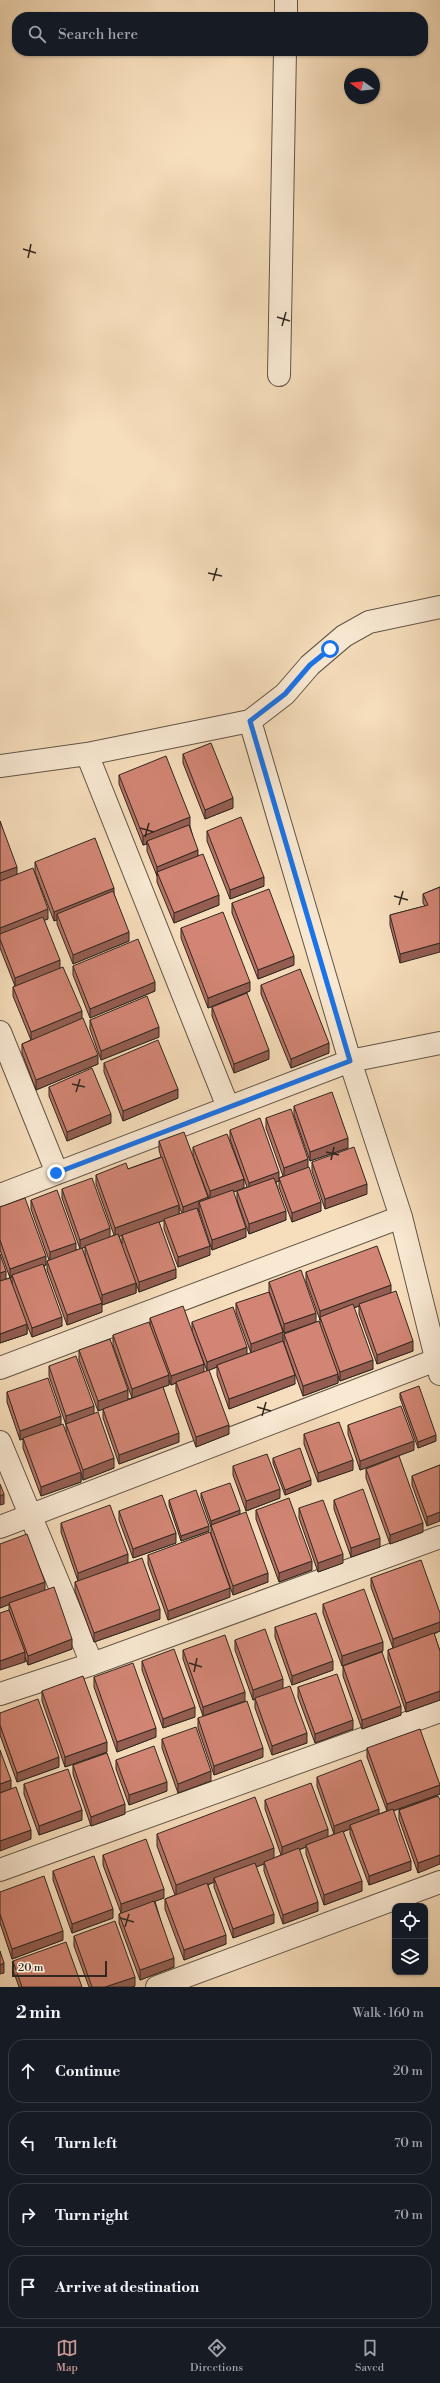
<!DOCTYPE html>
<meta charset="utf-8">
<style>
body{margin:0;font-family:"Libre Bodoni",serif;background:#20242c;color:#f1f3f6}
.controls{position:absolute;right:12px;bottom:12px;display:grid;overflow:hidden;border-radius:8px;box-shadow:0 1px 3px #0004}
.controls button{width:36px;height:36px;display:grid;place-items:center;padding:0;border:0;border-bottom:1px solid #363941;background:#171b24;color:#f1f3f6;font:20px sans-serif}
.compass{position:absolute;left:344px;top:68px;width:36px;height:36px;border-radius:50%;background:#171b24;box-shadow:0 1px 3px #0004;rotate:285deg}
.scale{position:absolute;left:12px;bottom:10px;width:95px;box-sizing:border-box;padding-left:4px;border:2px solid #312820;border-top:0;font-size:11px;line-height:14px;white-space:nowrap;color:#312820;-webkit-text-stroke:3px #f9e9d3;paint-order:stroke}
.stop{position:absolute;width:12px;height:12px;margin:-9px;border:3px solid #1a73e8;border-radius:50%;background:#fff}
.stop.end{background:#1a73e8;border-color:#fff;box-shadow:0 1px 4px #0008}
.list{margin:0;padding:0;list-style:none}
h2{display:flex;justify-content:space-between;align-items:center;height:52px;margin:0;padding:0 16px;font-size:17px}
h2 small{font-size:13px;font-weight:400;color:#9ea1a6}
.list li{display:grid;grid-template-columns:26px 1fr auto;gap:12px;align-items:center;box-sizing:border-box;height:64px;margin:0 8px 8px;padding:0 8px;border:1px solid #363941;border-radius:16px}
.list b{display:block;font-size:15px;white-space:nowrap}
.list em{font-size:13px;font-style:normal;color:#9ea1a6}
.icon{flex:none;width:22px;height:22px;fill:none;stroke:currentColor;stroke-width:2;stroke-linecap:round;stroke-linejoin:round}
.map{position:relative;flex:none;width:440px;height:1987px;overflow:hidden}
.search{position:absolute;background:#171b24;box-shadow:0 1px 3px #0004;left:12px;right:12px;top:12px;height:44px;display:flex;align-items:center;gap:10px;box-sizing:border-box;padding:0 14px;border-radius:16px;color:#9ea1a6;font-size:15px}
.sheet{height:340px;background:#171b24}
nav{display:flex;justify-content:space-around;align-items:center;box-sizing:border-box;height:56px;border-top:1px solid #363941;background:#171b24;font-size:11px;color:#9ea1a6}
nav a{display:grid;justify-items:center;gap:2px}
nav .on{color:#c59692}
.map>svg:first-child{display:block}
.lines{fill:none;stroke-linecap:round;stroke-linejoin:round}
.minor-casing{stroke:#625547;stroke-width:24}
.minor{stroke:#f9e9d3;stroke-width:22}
.wall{fill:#b57264;stroke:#312820;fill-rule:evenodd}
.shaded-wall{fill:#935d51;stroke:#312820}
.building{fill:#d28574;stroke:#312820}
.route{stroke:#1a73e8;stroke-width:5}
.ticks{fill:none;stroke:#312820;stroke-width:1.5}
</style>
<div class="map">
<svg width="440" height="1987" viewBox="0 0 440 1987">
<rect width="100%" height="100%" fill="#f6ddbb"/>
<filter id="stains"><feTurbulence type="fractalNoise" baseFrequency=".005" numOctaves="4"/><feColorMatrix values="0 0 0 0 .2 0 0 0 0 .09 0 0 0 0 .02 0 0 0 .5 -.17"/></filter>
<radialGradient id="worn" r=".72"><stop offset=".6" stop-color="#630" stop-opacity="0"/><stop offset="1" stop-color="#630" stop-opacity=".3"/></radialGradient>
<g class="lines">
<defs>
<path id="minor" d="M286 17V0
M279 375 285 51
M250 721 285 694 310 665 344 636 369 622 440 607
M87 754 228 1107
M0 766 87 754 250 721 350 1061 401 1217 440 1374
M0 1032 57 1173
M0 1195 350 1061 440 1043
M0 1368 401 1217
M0 1442 92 1664
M0 1527 436 1360
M0 1694 92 1664 440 1537
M0 1870 440 1711
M157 1987 440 1882"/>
</defs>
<!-- minor casing -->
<use href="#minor" class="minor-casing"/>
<!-- minor -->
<use href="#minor" class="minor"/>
</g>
<!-- wall -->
<path class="wall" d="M183 754 233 808 205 819 183 763Z
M119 775 190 826 198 856 219 905 174 923 157 882V876L147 851V844L143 845 119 784Z
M0 821 17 875 48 919 44 920 60 968 82 1019 98 1064 36 1090 22 1053V1044L31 1040 13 996V987L15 986 0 948Z
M207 831 264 886 230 899 207 841Z
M35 862 114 894 129 941 73 964 57 924V920L54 921 35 872Z
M440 887 400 963 390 925V915L425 906 423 903V894Z
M232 903 294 965 258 979 232 913Z
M181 928 250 991 208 1008 181 938Z
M73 966 155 991 90 1018 73 975Z
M261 985 329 1053 291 1068 261 994Z
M212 1007 269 1059 234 1073 212 1016Z
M90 1020 159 1037 101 1060 90 1029Z
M104 1063 178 1098 123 1121 104 1072Z
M49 1087 111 1123 67 1141 49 1096Z
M294 1106 348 1148 310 1161 294 1115Z
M266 1118 308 1167 321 1211 292 1222 279 1187V1178L283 1176 266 1128Z
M230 1130 279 1181 276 1182 286 1220 249 1234 237 1200V1191L247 1187 230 1139Z
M159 1141 208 1199 209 1198 193 1156V1147L244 1188 233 1192 246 1237 212 1250 199 1210H198L210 1255 178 1267 164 1229V1220L159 1222 176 1278 139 1292 136 1283V1293L102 1305 85 1256V1247L82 1248 102 1312 67 1325 47 1270V1261L49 1260 31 1209V1200L76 1250 80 1249 62 1198V1189L110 1237 114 1235 96 1184V1175L128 1169 161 1157 159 1150ZM179 1207 182 1213 179 1214ZM122 1235V1244L119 1236Z
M312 1162 367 1194 325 1209 312 1171Z
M0 1207 46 1265 44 1266 62 1326 32 1337 27 1325V1334L0 1343 6 1279 10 1278 0 1250ZM12 1277V1284L10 1278Z
M306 1272 391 1293 413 1351 377 1364 359 1314V1306L354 1308 373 1369 340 1381 338 1376V1383L303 1396 284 1343V1334L320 1323V1320L306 1281Z
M269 1282 316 1313 284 1333 269 1291Z
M236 1303 283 1341 295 1384 229 1409 217 1375V1367L207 1371 192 1331V1322L247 1354 251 1353 236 1312Z
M150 1318 204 1372 229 1434 196 1447 176 1391V1383L171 1385 169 1380V1385L163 1387 179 1442 119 1464 103 1418V1409L98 1411 79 1360V1350L128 1399 132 1398 113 1345V1335L150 1325Z
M49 1366 94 1414 114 1468 83 1480 81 1473V1482L41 1496 23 1448V1439L20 1440 7 1402V1392L61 1424 66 1433V1425L49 1376Z
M400 1393 436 1441 418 1448 400 1398Z
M348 1425 414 1450 360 1470 348 1434Z
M304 1434 353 1470 318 1482 304 1444Z
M273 1458 311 1485 285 1495 273 1463Z
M440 1465 427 1526 412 1485V1476Z
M233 1466 280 1498 246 1511 233 1475Z
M366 1469 423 1532 390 1544 366 1478Z
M201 1493 240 1514 268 1582 233 1595 211 1534V1527L201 1498Z
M169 1500 209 1531 181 1541 169 1505Z
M334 1500 380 1547 351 1557 334 1509Z
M299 1508 343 1563 318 1572 299 1518Z
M256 1510 312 1570 279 1582 256 1519Z
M119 1511 176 1543 133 1558 119 1520Z
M61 1523 128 1563 160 1619 94 1642 75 1591V1582L78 1581 61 1532Z
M0 1544 45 1590 72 1649 28 1665 25 1657V1662L9 1610V1604L0 1608Z
M148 1555 230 1597 168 1620 148 1564Z
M371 1578 440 1631 434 1634 440 1651V1700L406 1712 388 1659V1650L393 1648 371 1587Z
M323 1604 383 1651 342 1666 323 1613Z
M275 1627 333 1670 292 1685 275 1637Z
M235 1640 283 1688 307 1743 272 1755 255 1708V1699L253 1700 235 1650Z
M183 1650 245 1701 203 1716 183 1659Z
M142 1661 195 1717 163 1728 142 1670Z
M343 1666 401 1715 362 1729 343 1676Z
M94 1677 156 1737 117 1752 94 1687Z
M298 1687 353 1729 315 1743 298 1697Z
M42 1691 107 1752 65 1767 42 1701Z
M0 1713 59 1767 17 1782 0 1735Z
M198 1718 263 1757 214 1775 198 1728Z
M162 1739 211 1781 178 1793 162 1748Z
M367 1748 440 1794 393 1811 411 1870 369 1885 350 1834V1829L343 1832 362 1891 324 1905 306 1854V1847L299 1850 318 1911 283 1924 264 1871V1864L256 1867 274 1923 233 1938 214 1887V1882L208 1885 226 1944 184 1960 165 1909V1899L175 1895 157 1846V1834L274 1858 281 1855 265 1809V1800L328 1837 334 1834 317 1786V1777L379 1814 387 1811 367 1757Z
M116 1760 167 1791 129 1805 116 1769Z
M73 1765 125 1814 91 1826 73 1774Z
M24 1784 82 1820 39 1835 24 1794Z
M438 1796 418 1873 399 1819V1810Z
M103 1855 164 1898 155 1901 174 1967 140 1980 119 1923V1914L121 1913 103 1865Z
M53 1871 113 1918 72 1933 53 1880Z
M0 1892 63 1940 12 1959 0 1923Z
M74 1936 135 1986 131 1987H89L74 1946Z
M13 1961 82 1987H19L13 1970Z"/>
<!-- shaded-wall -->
<path class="shaded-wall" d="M233 798V808L205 819V810Z
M190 817V826L147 843V841V844L143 845V836Z
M198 850V860L157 872V876V867Z
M17 867V876L0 883V873Z
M264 877V886L230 899V890Z
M114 888V898L57 914V920L54 921V912Z
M219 895V905L174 923V913Z
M48 909V919L0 938V928Z
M129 932V941L73 964V955Z
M440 943V952L400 963V954Z
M294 956V965L258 979V970Z
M60 960V969L15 987V978Z
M155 982V991L90 1018V1009Z
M250 982V991L208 1008V998Z
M82 1011V1021L31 1041V1032Z
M159 1027V1037L101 1060V1051Z
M329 1043V1053L291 1068V1059Z
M269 1050V1059L234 1073V1064Z
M98 1055V1064L36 1090V1080Z
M178 1089V1098L123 1121V1111Z
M111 1114V1123L67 1141V1132Z
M348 1138V1148L310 1161V1152Z
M308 1159V1168L284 1177V1168Z
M279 1172V1181L249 1192V1183Z
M244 1179V1188L210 1201V1191Z
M367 1184V1194L325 1209V1199Z
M208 1197V1207L199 1202V1210L183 1216V1207Z
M321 1202V1211L292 1222V1213Z
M179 1205V1215L115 1238V1228Z
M286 1211V1220L249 1234V1224Z
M110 1228V1238L80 1249V1240Z
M246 1228V1237L212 1250V1240Z
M76 1243V1252L50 1261V1252Z
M210 1246V1255L178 1267V1257Z
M46 1256V1265L13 1277 12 1275V1277L10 1278V1269Z
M176 1269V1278L139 1292V1282Z
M6 1271V1280L0 1283V1273Z
M136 1283V1293L102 1305V1295Z
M391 1285V1294L321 1320 320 1317V1320V1311Z
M102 1303V1312L67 1325V1315Z
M316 1313V1322L284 1333V1324Z
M62 1317V1326L32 1337V1328Z
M27 1324V1334L0 1343V1334Z
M283 1332V1342L251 1353V1344Z
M413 1341V1351L377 1364V1355Z
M247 1347V1356L217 1365V1367L207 1371V1362Z
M373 1360V1369L340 1381V1372Z
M204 1364V1373L176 1382V1383L171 1385V1376Z
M338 1374V1383L303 1396V1386Z
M169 1375V1385L132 1398V1389Z
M295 1375V1384L229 1409V1399Z
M128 1390V1400L98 1411V1401Z
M94 1406V1415L66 1425V1416Z
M61 1416V1425L20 1440V1431Z
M229 1425V1434L196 1447V1437Z
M179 1433V1442L119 1464V1455Z
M436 1435V1441L418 1448V1442Z
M414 1441V1450L360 1470V1461Z
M114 1458V1468L83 1480V1470Z
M353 1460V1470L318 1482V1473Z
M81 1472V1482L41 1496V1487Z
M311 1480V1485L285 1495V1490Z
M280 1489V1498L246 1511V1501Z
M4 1494V1504L0 1505V1496Z
M240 1510V1516L211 1525V1527V1521Z
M440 1512V1521L427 1526V1517Z
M423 1523V1532L390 1544V1535Z
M209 1526V1531L181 1541V1536Z
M176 1533V1543L133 1558V1549Z
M380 1538V1547L351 1557V1548Z
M128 1554V1563L78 1582V1573Z
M343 1554V1563L318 1572V1563Z
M312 1561V1570L279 1582V1573Z
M268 1573V1582L233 1595V1586Z
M45 1582V1591L0 1608V1598Z
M230 1588V1597L168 1620V1611Z
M160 1609V1619L94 1642V1633Z
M440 1622V1631L393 1649V1639Z
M72 1639V1649L28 1665V1656Z
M383 1642V1651L342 1666V1656Z
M25 1652V1662L0 1670V1661Z
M333 1661V1670L292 1685V1676Z
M283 1679V1689L253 1700V1690Z
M440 1691V1700L406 1712V1703Z
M245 1692V1701L203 1716V1707Z
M401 1706V1715L362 1729V1720Z
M195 1707V1717L163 1728V1719Z
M353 1720V1729L315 1743V1734Z
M156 1728V1737L117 1752V1742Z
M307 1733V1743L272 1755V1746Z
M107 1742V1752L65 1767V1757Z
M263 1748V1757L214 1775V1766Z
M59 1757V1767L17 1782V1773Z
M211 1771V1781L178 1793V1784Z
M11 1780V1789L0 1793V1784Z
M167 1782V1791L129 1805V1795Z
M440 1785V1794L387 1813V1804Z
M125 1804V1814L91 1826V1817Z
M379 1809V1818L350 1825V1829L334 1835V1826Z
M82 1810V1820L39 1835V1826Z
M328 1829V1839L306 1845V1847L282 1856V1847Z
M31 1830V1839L0 1851V1841Z
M274 1848V1860L264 1862V1864L215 1882 214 1878V1882L176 1897V1885Z
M440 1855V1864L418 1873V1863Z
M411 1861V1870L369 1885V1876Z
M362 1881V1891L324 1905V1895Z
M164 1889V1898L121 1914V1904Z
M318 1902V1911L283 1924V1915Z
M113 1909V1918L72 1933V1924Z
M274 1914V1923L233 1938V1929Z
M63 1931V1940L12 1959V1949Z
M226 1935V1944L184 1960V1950Z
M174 1958V1967L140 1980V1970Z
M4 1963V1973L0 1974V1965Z
M135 1977V1986L131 1987H105Z"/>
<!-- building -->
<path class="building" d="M211 743 233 798 205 810 183 754Z
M166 756 190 817 143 836 119 775Z
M241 817 264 877 230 890 207 831Z
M0 821 17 867 0 873Z
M189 825 198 850 157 867 147 841Z
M95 838 114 888 54 912 35 862Z
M203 854 219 895 174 913 157 872Z
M33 868 48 909 0 928V881Z
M440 887V943L400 954 390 915 428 905 423 894Z
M269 889 294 956 258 970 232 903Z
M113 891 129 932 73 955 57 914Z
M223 912 250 982 208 998 181 928Z
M43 917 60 960 15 978 0 939V934Z
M138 939 155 982 90 1009 73 966Z
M63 967 82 1011 31 1032 13 987Z
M300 969 329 1043 291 1059 261 985Z
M247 993 269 1050 234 1064 212 1007Z
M147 996 159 1027 101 1051 90 1020Z
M83 1018 98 1055 36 1080 22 1044Z
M158 1040 178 1089 123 1111 104 1063Z
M92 1068 111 1114 67 1132 49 1087Z
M332 1092 348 1138 310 1152 294 1106Z
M291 1109 308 1159 284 1168 266 1118Z
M260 1118 279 1172 249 1183 230 1130Z
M184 1132 208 1197 183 1207 159 1141Z
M227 1134 244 1179 210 1191 193 1147Z
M354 1147 367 1184 325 1199 312 1162Z
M162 1157 179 1205 115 1228 96 1175 126 1163 128 1169Z
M309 1167 321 1202 292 1213 279 1178Z
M92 1178 110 1228 80 1240 62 1189Z
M274 1178 286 1211 249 1224 237 1191Z
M57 1190 76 1243 50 1252 31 1200Z
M233 1190 246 1228 212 1240 199 1202Z
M25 1198 46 1256 10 1269 0 1240V1207Z
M197 1208 210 1246 178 1257 164 1219Z
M159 1222 176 1269 139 1282 122 1235Z
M118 1234 136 1283 102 1295 85 1246Z
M377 1246 391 1285 320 1311 306 1272Z
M82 1248 102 1303 67 1315 47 1261Z
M0 1254 6 1271 0 1273Z
M43 1264 62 1317 32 1328 12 1275Z
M301 1270 316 1313 284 1324 269 1282Z
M10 1278 27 1324 0 1334V1281Z
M396 1291 413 1341 377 1355 359 1304Z
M269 1292 283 1332 251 1344 236 1303Z
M353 1304 373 1360 340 1372 320 1317Z
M183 1306 204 1364 171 1376 150 1318Z
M233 1307 247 1347 207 1362 192 1322Z
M319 1321 338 1374 303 1386 284 1334Z
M149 1322 169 1375 132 1389 113 1335Z
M110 1339 128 1390 98 1401 79 1350Z
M283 1341 295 1375 229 1399 217 1365Z
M76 1356 94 1406 66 1416 49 1366Z
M209 1370 229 1425 196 1437 176 1382Z
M48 1378 61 1416 20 1431 7 1392Z
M419 1386 436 1435 418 1442 400 1393Z
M163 1387 179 1433 119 1455 103 1409Z
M401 1406 414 1441 360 1461 348 1425Z
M98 1412 114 1458 83 1470 66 1424Z
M339 1422 353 1460 318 1473 304 1434Z
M63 1424 81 1472 41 1487 23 1438Z
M300 1448 311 1480 285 1490 273 1458Z
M267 1454 280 1489 246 1501 233 1466Z
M399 1456 423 1523 390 1535 366 1469Z
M440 1465V1512L427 1517 412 1476Z
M230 1483 240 1510 211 1521 201 1493Z
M0 1484 4 1494 0 1496Z
M363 1489 380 1538 351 1548 334 1500Z
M196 1490 209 1526 181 1536 169 1500Z
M162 1495 176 1533 133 1549 119 1511Z
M289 1498 312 1561 279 1573 256 1510Z
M323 1500 343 1554 318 1563 299 1508Z
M110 1505 128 1554 78 1573 61 1523Z
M246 1512 268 1573 233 1586 211 1525Z
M210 1532 230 1588 168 1611 148 1555Z
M27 1534 45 1582 0 1598V1544Z
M142 1558 160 1609 94 1633 75 1582Z
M421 1560 440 1613V1622L393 1639 371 1578Z
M54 1587 72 1639 28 1656 9 1603Z
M364 1589 383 1642 342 1656 323 1604Z
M9 1610 25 1652 0 1661V1613Z
M316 1613 333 1661 292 1676 275 1627Z
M265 1629 283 1679 253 1690 235 1640Z
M434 1633 440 1651V1691L406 1703 388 1650Z
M225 1635 245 1692 203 1707 183 1650Z
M174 1649 195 1707 163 1719 142 1661Z
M382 1652 401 1706 362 1720 343 1666Z
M133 1663 156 1728 117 1742 94 1677Z
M337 1674 353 1720 315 1734 298 1687Z
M83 1676 107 1742 65 1757 42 1691Z
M290 1686 307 1733 272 1746 255 1698Z
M38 1699 59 1757 17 1773 0 1725V1713Z
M247 1701 263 1748 214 1766 198 1718Z
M196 1727 211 1771 178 1784 162 1739Z
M420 1729 440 1785 387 1804 367 1748Z
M154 1746 167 1782 129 1795 116 1760Z
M0 1750 11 1780 0 1784Z
M107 1753 125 1804 91 1817 73 1765Z
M361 1760 379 1809 334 1826 317 1777Z
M68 1769 82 1810 39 1826 24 1784Z
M311 1783 328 1829 282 1847 265 1800Z
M16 1787 31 1830 0 1841V1793Z
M438 1796 440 1800V1855L418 1863 399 1810Z
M255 1797 274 1848 176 1885 157 1834Z
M393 1809 411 1861 369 1876 350 1825Z
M343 1831 362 1881 324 1895 306 1845Z
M146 1839 164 1889 121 1904 103 1855Z
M299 1848 318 1902 283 1915 264 1862Z
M94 1856 113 1909 72 1924 53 1871Z
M255 1863 274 1914 233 1929 214 1878Z
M44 1876 63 1931 12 1949 0 1914V1892Z
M207 1883 226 1935 184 1950 165 1899Z
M154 1901 174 1958 140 1970 119 1914Z
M115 1921 135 1977 105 1987H92L74 1936Z
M66 1942 82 1987H22L13 1961Z
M0 1951 4 1963 0 1965Z"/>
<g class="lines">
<!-- route -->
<path class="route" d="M56 1173 350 1061 250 721 285 694 310 665 330 649"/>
</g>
<!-- ticks -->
<path class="ticks" d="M23 249 36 253M28 258 31 244M277 317 290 321M282 326 286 312M208 573 222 576M213 581 217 568M140 828 154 832M145 837 149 823M394 896 408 900M399 905 403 891M72 1084 85 1087M76 1092 80 1079M326 1152 339 1155M331 1160 334 1147M257 1407 271 1411M262 1416 266 1402M189 1663 202 1667M194 1672 197 1658M120 1918 134 1922M125 1927 129 1914"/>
<rect width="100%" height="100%" filter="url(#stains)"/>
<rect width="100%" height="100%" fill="url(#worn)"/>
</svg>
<div class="controls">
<button><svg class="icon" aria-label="locate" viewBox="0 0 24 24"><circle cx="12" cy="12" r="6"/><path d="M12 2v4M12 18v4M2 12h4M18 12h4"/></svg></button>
<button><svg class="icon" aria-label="layers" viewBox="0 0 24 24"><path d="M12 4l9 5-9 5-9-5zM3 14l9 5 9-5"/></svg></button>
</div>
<svg class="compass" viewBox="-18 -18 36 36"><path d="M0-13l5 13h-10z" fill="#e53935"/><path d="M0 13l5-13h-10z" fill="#9ea1a6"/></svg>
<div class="scale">20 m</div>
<div class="stop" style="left:330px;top:649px"></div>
<div class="stop end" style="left:56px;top:1173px"></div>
<div class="search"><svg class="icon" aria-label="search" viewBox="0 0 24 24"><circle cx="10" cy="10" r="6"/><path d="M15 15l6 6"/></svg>Search here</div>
</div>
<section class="sheet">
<h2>2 min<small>Walk · 160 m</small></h2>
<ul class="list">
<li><svg class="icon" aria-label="ahead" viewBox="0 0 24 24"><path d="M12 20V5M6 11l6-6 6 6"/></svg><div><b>Continue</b></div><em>20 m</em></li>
<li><svg class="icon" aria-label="left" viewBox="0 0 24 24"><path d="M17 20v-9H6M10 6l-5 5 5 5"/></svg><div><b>Turn left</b></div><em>70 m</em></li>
<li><svg class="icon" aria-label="right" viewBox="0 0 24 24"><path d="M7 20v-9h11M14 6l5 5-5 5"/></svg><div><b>Turn right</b></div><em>70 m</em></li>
<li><svg class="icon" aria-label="arrive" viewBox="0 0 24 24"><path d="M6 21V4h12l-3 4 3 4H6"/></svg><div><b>Arrive at destination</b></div></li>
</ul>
</section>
<nav>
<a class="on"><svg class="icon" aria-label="map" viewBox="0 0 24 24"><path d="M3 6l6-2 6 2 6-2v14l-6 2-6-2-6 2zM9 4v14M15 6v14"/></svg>Map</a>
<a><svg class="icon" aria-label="directions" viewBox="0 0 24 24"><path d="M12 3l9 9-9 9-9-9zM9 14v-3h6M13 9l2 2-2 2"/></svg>Directions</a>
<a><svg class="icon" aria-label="saved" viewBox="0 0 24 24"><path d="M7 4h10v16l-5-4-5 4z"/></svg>Saved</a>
</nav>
